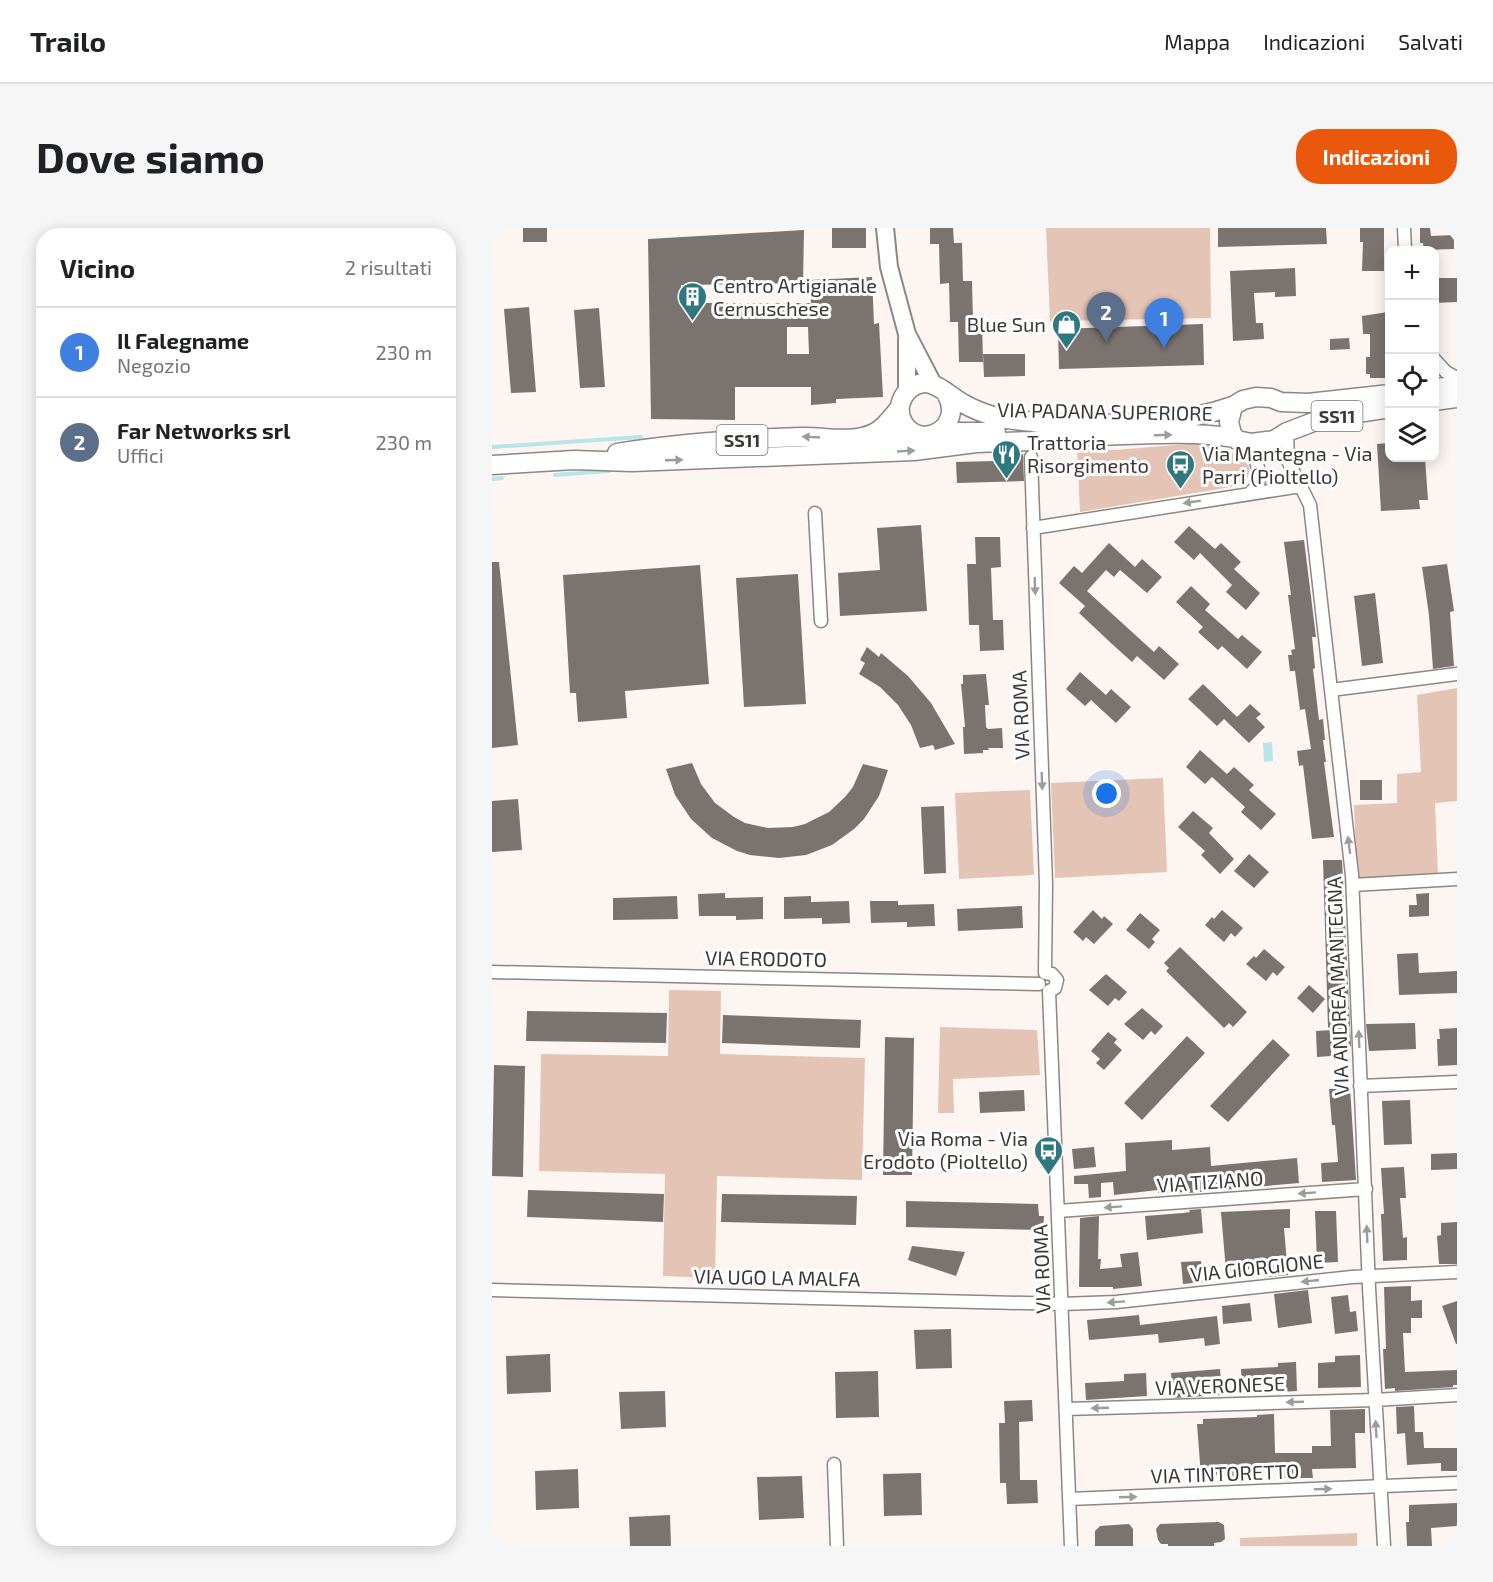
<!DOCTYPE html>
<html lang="it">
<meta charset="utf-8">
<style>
body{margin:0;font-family:"Exo 2",sans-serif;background:#f6f6f6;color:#202124}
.controls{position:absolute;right:18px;top:18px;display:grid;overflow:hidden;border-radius:12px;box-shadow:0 3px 15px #0003}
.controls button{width:54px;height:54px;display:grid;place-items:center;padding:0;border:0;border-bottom:2px solid #e0e0e0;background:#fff;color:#202124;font:30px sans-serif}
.you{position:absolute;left:615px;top:566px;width:21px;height:21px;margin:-15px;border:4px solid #fff;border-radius:50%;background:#1a73e8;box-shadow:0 0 0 9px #1a73e833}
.badge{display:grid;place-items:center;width:39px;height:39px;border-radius:50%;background:#ea580c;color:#fff;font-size:20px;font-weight:700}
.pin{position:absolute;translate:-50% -50px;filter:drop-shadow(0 2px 3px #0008)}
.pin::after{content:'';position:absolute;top:32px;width:21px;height:18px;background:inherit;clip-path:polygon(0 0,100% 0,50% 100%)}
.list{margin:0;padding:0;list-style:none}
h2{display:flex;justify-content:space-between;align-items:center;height:78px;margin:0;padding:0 24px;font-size:26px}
h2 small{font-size:20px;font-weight:400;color:#757577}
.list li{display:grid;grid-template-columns:39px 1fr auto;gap:18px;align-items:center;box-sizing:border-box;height:90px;padding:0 24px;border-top:2px solid #e0e0e0}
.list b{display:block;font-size:22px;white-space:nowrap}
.list p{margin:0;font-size:20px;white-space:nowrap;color:#757577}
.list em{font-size:20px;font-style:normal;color:#757577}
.icon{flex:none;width:33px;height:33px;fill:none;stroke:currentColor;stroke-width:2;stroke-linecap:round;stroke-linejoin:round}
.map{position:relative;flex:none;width:965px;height:1318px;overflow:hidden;border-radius:24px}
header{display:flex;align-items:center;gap:36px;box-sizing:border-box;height:84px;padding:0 30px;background:#fff;border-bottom:2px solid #e0e0e0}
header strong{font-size:28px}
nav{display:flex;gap:33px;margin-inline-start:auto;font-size:21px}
.intro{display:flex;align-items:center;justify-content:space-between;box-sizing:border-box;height:144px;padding:0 36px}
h1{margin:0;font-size:42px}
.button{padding:15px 27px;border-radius:24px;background:#ea580c;color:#fff;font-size:21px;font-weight:700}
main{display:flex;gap:36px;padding:0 36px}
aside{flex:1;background:#fff;border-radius:24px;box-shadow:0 3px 15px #0003}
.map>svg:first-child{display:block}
.green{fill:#e4c4b5}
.water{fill:#b8e5e9}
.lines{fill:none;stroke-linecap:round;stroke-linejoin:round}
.stream{stroke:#b8e5e9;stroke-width:4}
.building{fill:#7a7370;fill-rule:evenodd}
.street-casing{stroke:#8d8783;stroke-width:15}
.secondary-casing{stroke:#8d8783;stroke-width:20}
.primary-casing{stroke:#8d8783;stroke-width:21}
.street{stroke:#fff;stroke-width:12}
.secondary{stroke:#fff;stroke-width:16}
.primary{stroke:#fff;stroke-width:18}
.oneway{fill:#9d9c9a}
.labels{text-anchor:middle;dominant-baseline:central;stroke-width:6;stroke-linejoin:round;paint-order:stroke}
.shield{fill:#fff;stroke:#767472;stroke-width:1.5}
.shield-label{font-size:18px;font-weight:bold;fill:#3b3836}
.poi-label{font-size:20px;fill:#3b3836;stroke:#fff;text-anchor:start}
.street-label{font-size:20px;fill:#3b3836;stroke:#fff}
</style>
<header>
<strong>Trailo</strong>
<nav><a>Mappa</a><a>Indicazioni</a><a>Salvati</a></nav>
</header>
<div class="intro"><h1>Dove siamo</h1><a class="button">Indicazioni</a></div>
<main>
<aside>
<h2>Vicino<small>2 risultati</small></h2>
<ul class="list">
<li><span class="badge" style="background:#3f7fe0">1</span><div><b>Il Falegname</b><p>Negozio</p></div><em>230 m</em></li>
<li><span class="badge" style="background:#5c6f8a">2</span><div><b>Far Networks srl</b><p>Uffici</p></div><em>230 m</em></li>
</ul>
</aside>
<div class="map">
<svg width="965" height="1318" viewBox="0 0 965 1318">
<rect width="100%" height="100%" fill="#fcf5f1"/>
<!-- green -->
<path class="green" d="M554 0H718L719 90 558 93Z
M708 215C724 219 754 224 758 242 756 253 750 256 739 259L588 284 585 221 623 222Z
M965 460V573L943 575 946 646 865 651 862 577 905 575V546L929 544 925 467Z
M671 550 675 644 563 650 559 555Z
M538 562 542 647 467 651 463 565Z
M177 762 229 763 228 826 373 830 370 952 225 948 223 1050 171 1048 173 946 47 943 49 826 176 828Z
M448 799 545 802 548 847 461 851 462 885H446Z
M865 1305V1318H748V1310Z"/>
<!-- water -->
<path class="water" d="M780 514 781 533 772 534 771 515Z"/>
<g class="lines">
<!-- stream -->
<path class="stream" d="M0 219 149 209
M63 247 117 243
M0 251 10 250"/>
</g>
<!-- building -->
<path class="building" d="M31 0H55V14H31Z
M340 0H374V20H340Z
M438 0H461L462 15H470L471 53H480L481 93H490L491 134H467L466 94H458L457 55 448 56 447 16H438Z
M726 0H834L835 16 726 19Z
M868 0H892V43H870L871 14H868Z
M928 0H938L939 8 962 7V21L932 22 931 15H928Z
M312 2 311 55 189 57V75H319L318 52 380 49 382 96 387 95 391 169 344 171V175L319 177V159H243V192L159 191 156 11ZM295 99H316L317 126H295Z
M803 40 804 68 783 69V64L762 65 764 95H771L772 111 741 113 738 43Z
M942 50H965V74L942 75Z
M37 79 44 164 19 165 12 81Z
M107 80 113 159 88 160 82 82Z
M896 84 897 150H878V146H874V129H878V106H871L870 88Z
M711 96 712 137 567 141 566 101Z
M857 110 858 121 838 122V111Z
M491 126H533V148L492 149Z
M897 215V230H933L936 272H927L928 281 889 283 885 216Z
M531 226 532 253 465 255 464 234 502 233V228Z
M429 297 435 383 348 388 346 345 388 342 385 300Z
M697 298 723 321 729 315 749 334 742 341 768 365 754 382 734 364 740 357 708 325 702 332 682 314Z
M483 309H508L509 339 499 340 501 392H511L512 422 488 423 487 397H477L475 336H484Z
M812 312 824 409H820L823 440 821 441 827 492 831 491 833 512H831L834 534H832L842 609 820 611 811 537 807 538 805 523 819 521 813 481 808 482 803 443H798L796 427H800L799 422 803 421 796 367H799L792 314Z
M617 315 643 339 650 331 670 349 655 365 628 342 622 349 614 342 595 363 662 424 667 418 687 436 672 452 645 428 640 434 620 416 587 385 593 378 567 355 582 338 590 345Z
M0 334H7L26 517 0 520Z
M955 336 962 383 958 384 962 438 941 441 937 387 930 339Z
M208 337 217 456 133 463 135 490 86 494 84 465H78L71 347Z
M306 346 314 476 252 479 244 350Z
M699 358 718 376 713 382 746 411 750 407 770 424 755 441 730 418 726 422 706 404 711 399 684 374Z
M883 365 891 435 870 438 862 368Z
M375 419 387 429 389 425 416 448 439 475 463 516 443 522 441 517 428 520 419 497 406 477 388 459 367 446 373 435 368 432Z
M588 444 614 467 619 461 639 479 624 495 599 472 593 478 574 461Z
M494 446 497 477H493L494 499 496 501 510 500 511 520H496L497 522H491V525L472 526 471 499H473L469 456H471V447Z
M711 456 745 489 758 476 769 486 764 490 773 499 757 515 732 491 725 498 696 471Z
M708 522 735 546 742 539 762 557 757 562 784 586 769 602 749 584 753 579 720 549 713 556 694 539Z
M200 535 209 556 223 575 242 589 253 595 276 600 301 599 313 596 337 584 353 569 361 559 371 536 396 542 387 568 372 591 362 601 340 617 314 627 287 630 258 627 245 623 220 610 199 591 183 567 174 541Z
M868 552H890V572H868Z
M26 571 30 622 0 624V573Z
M452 578 454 645 432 646 429 579Z
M701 583 721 600 717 605 742 631 728 646 709 627 713 623 686 599Z
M757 626 777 644 762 660 742 643Z
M831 632H850L859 818H839V828L825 829 824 803 840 802 836 799Z
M233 665V670L271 669V691L244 692V688H207L206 666Z
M937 665V688L917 689V677H925L924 666Z
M185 668 186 691 121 692V670Z
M319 668V674L357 673 358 695 330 696V690L292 691V669Z
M378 673H406V677L442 676 443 698 415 699V694L379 695Z
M530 678 531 700 466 703 465 681Z
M601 682 610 691 612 688 621 696 602 716 594 709 591 713 581 704Z
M730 682 751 700 743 709 739 705 732 714 713 697 720 689 722 691Z
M648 685 668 702 660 711 663 714 657 721 634 702Z
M688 719 755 784 741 799 737 795 732 800 674 743 677 740 672 735Z
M772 721 793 739 785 748 781 744 774 753 754 736 762 728 764 730Z
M926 725 927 745 965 743V765L907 767 905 726Z
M614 746 635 764 627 773 623 770 616 778 597 762Z
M817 757 833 771 821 785 805 770Z
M650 780 671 798 663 807 659 803 651 812 632 796Z
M35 783 175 785 174 815 34 813Z
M231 787 369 792 368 820 230 815Z
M923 795 924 821 877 823 874 796Z
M965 800V837L946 838 945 811H948L947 801Z
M616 804 625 811 622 815 630 822 612 842 604 835 608 831 599 823Z
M695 808 713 825 650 892 632 875Z
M393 809 422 810 420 947H391Z
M781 811 798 827 736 894 718 878Z
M2 837 33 838 31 949 0 948Z
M858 860 864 952 830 954 829 935 846 934 843 897H840L837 861Z
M532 862 533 883 488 885 487 864Z
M918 872 920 916 892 917 890 873Z
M680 912V922L718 919 719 938 805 930 807 955 696 965V964L666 965V962L622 967 621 954 609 955V969L597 970 596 956H582V948L634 943 633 915Z
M602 919 604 939 582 941 580 921Z
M965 925V941L939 942V926Z
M912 939 914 970H908L911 1010 915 1009V1032L891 1033 889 986H892L889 940Z
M36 962 172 966 171 994 35 989Z
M230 966 365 968 364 997 229 994Z
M414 973 546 976 547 988H552L551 1002 414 999Z
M709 981 711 1005 655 1012 653 988 691 985 698 984 697 982Z
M798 981V1000H792L796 1047 775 1049 774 1040 734 1043 729 984Z
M823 983H844L846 1034 825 1035Z
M607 988 606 1031H609L608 1041 630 1039 628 1026 646 1024 650 1058 621 1061V1059H587L588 990Z
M965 994V1036H947L945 1008 949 1007V995Z
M420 1018 473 1024 464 1048 416 1032Z
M709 1033 711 1054 691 1056 689 1034Z
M919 1058V1073L930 1072V1090H919V1105H911L913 1144 965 1142V1157H961V1159L903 1163V1160L893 1161 891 1121H894L892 1059Z
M816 1062 820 1095 786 1100 782 1066Z
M856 1067 858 1084 864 1083 866 1103 843 1106 839 1069Z
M965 1073V1116H964L950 1078Z
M758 1075 760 1093 731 1096 730 1078Z
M647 1087 648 1097 725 1088 728 1116 713 1118 712 1110 667 1115 666 1106 597 1112 595 1092Z
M459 1101 460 1140 424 1141 422 1102Z
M58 1126 59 1164 15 1166 14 1128Z
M868 1127 869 1159 826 1160V1135L843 1134V1128Z
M804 1134 805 1163 788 1164 787 1159 762 1160V1157L750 1158 749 1141 786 1139V1135Z
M728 1141 730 1167 681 1170 679 1145Z
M386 1143 387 1189 344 1190 343 1144Z
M654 1145 655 1168 594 1172 593 1155 632 1153V1146Z
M173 1163 174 1199 129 1201 127 1164Z
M540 1172 541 1193 527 1194 528 1252H545L546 1275 515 1276 514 1255H508L507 1195H513L512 1173Z
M922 1178 923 1204H931L932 1220H965V1243H949V1235L915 1237 913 1205 905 1206 904 1179Z
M873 1181V1205H863L864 1240 820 1241 821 1250H792V1240L755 1242 756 1250 737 1251 736 1246 709 1248 705 1196H711V1191L765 1189V1187L782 1186 783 1225H820V1218H839L838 1182Z
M86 1241 87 1280 44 1282 43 1243Z
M429 1245 430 1287 392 1288 391 1246Z
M310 1248 312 1290 267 1292 265 1249Z
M965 1275V1298L939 1300 940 1318H915L914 1294H917V1277Z
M178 1287 179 1318H138L137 1289Z
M727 1294 732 1297 733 1311 729 1314 722 1315V1318H676V1316H669L666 1312 664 1301 668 1296Z
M637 1296 641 1301V1318H603V1303L608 1298Z"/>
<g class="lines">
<defs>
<path id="street" d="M912 0 913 22
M942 131 954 144 965 150
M795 204 796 233 818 277 860 647 877 1060 892 1318
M754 215C763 228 770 242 766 257L758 265
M539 229 554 656 553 745
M323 285 329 393
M541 300 809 258
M839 462 965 446
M861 657 965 651
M0 744 547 756
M553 745 560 746 565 752 563 760 557 763
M557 763 579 1318
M868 858 965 854
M566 983 874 961
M0 1062 570 1076 624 1074 860 1049 965 1044
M574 1181 883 1172 965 1167
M342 1236 345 1318
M577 1271 965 1255"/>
<path id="secondary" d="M393 0 397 39 415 106 441 156
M415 110V163"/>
<path id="primary" d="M942 160 965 158
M898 166 816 175 789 174 779 170 764 169 751 172 741 178 737 194 740 206 745 212 759 215 782 212 795 204 832 190 898 180
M455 167C472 199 430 223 412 196 401 179 413 157 432 155 445 154 460 170 472 176 481 181 491 185 501 188 524 194 547 194 569 195 627 197 686 197 741 178
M942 173 965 170
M446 204H504
M559 208C620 211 682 200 743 210
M374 217 408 207 424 206
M125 225C185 215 247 211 309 209 332 208 359 216 382 205 393 200 400 189 408 179
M0 237 82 232 140 234 422 223 484 215 540 213 570 209"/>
</defs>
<!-- street casing -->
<use href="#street" class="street-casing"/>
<!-- secondary casing -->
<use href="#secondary" class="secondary-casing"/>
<!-- primary casing -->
<use href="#primary" class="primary-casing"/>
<!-- street -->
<use href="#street" class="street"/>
<!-- secondary -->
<use href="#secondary" class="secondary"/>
<!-- primary -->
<use href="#primary" class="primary"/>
</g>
<!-- one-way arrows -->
<defs><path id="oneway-solid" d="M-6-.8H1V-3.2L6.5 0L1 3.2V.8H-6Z" transform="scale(1.5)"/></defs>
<g class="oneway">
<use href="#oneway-solid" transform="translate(671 207) rotate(-2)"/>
<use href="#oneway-solid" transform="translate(319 209) rotate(-177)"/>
<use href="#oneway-solid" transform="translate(414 223) rotate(-3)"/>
<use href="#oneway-solid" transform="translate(182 232) rotate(-2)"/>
<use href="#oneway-solid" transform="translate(700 274) rotate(171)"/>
<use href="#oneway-solid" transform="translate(543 358) rotate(88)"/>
<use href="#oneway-solid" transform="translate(550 553) rotate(88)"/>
<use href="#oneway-solid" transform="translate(857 617) rotate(-97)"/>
<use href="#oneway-solid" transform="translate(867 811) rotate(-92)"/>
<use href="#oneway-solid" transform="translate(815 965) rotate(176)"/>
<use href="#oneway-solid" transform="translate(621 979) rotate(176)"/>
<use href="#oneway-solid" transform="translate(875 1006) rotate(-92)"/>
<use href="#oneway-solid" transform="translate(818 1053) rotate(174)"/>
<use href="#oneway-solid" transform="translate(624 1074) rotate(176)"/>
<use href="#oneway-solid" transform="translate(803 1174) rotate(178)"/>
<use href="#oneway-solid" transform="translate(608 1180) rotate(178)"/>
<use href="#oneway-solid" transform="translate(884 1201) rotate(-93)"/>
<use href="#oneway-solid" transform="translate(831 1261) rotate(-2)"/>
<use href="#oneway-solid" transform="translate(636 1269) rotate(-2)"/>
</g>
<!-- icons -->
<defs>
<symbol id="building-pin" viewBox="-11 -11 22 30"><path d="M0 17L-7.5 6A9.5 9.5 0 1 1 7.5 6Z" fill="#2f787f" stroke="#fff"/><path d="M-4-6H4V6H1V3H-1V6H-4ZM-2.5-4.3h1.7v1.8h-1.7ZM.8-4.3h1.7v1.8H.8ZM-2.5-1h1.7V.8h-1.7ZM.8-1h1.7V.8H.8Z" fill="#fff"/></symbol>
<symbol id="shop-pin" viewBox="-11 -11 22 30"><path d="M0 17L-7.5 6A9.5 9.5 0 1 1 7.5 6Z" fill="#2f787f" stroke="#fff"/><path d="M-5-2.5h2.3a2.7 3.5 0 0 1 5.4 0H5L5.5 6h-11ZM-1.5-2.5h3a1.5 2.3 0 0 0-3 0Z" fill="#fff"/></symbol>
<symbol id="restaurant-pin" viewBox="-11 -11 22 30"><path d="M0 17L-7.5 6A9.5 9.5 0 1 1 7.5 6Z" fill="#2f787f" stroke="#fff"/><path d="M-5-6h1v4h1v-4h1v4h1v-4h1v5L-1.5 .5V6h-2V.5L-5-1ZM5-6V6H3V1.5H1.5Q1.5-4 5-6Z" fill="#fff"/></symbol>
<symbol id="bus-pin" viewBox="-11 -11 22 30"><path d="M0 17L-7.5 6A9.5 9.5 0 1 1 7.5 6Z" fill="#2f787f" stroke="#fff"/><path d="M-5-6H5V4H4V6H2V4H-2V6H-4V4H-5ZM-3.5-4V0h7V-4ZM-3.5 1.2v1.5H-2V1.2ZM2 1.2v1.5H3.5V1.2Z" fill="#fff"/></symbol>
</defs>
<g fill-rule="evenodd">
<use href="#building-pin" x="184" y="52" width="33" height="45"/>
<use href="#shop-pin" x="558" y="80" width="33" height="45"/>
<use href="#restaurant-pin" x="498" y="210" width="33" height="45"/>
<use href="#bus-pin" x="672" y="220" width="33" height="45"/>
<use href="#bus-pin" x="540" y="906" width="33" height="45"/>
</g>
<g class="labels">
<!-- shield labels -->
<g class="shield">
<rect x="819.5" y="173" width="51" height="30" rx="4.5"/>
<rect x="224.5" y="197" width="51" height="30" rx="4.5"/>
</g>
<g class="shield-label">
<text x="845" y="188">SS11</text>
<text x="250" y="212">SS11</text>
</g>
<!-- poi labels -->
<g class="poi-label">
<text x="221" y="57">Centro Artigianale<tspan x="221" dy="23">Cernuschese</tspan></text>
<text x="554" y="96" text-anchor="end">Blue Sun</text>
<text x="535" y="214">Trattoria<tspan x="535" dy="23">Risorgimento</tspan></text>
<text x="710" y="225">Via Mantegna - Via<tspan x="710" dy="23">Parri (Pioltello)</tspan></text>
<text x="536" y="910" text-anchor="end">Via Roma - Via<tspan x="536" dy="23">Erodoto (Pioltello)</tspan></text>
</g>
<!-- street labels -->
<g class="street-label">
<text transform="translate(613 183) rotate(1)">VIA PADANA SUPERIORE</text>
<text transform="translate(528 487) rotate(-92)">VIA ROMA</text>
<text transform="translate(274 730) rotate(1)">VIA ERODOTO</text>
<text transform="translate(845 758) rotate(-92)">VIA ANDREA MANTEGNA</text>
<text transform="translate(718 953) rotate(-4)">VIA TIZIANO</text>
<text transform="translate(765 1039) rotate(-6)">VIA GIORGIONE</text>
<text transform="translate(549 1041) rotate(-92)">VIA ROMA</text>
<text transform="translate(285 1049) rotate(1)">VIA UGO LA MALFA</text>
<text transform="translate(728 1157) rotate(-2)">VIA VERONESE</text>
<text transform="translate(733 1245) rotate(-2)">VIA TINTORETTO</text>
</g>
</g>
</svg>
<div class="controls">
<button>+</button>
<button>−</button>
<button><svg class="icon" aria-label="locate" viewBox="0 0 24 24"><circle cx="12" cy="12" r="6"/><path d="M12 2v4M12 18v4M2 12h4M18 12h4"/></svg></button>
<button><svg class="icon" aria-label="layers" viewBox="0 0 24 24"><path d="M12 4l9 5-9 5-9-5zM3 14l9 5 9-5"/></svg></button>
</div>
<div class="you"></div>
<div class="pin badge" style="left:672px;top:120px;background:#3f7fe0">1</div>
<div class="pin badge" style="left:614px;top:114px;background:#5c6f8a">2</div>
</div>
</main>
